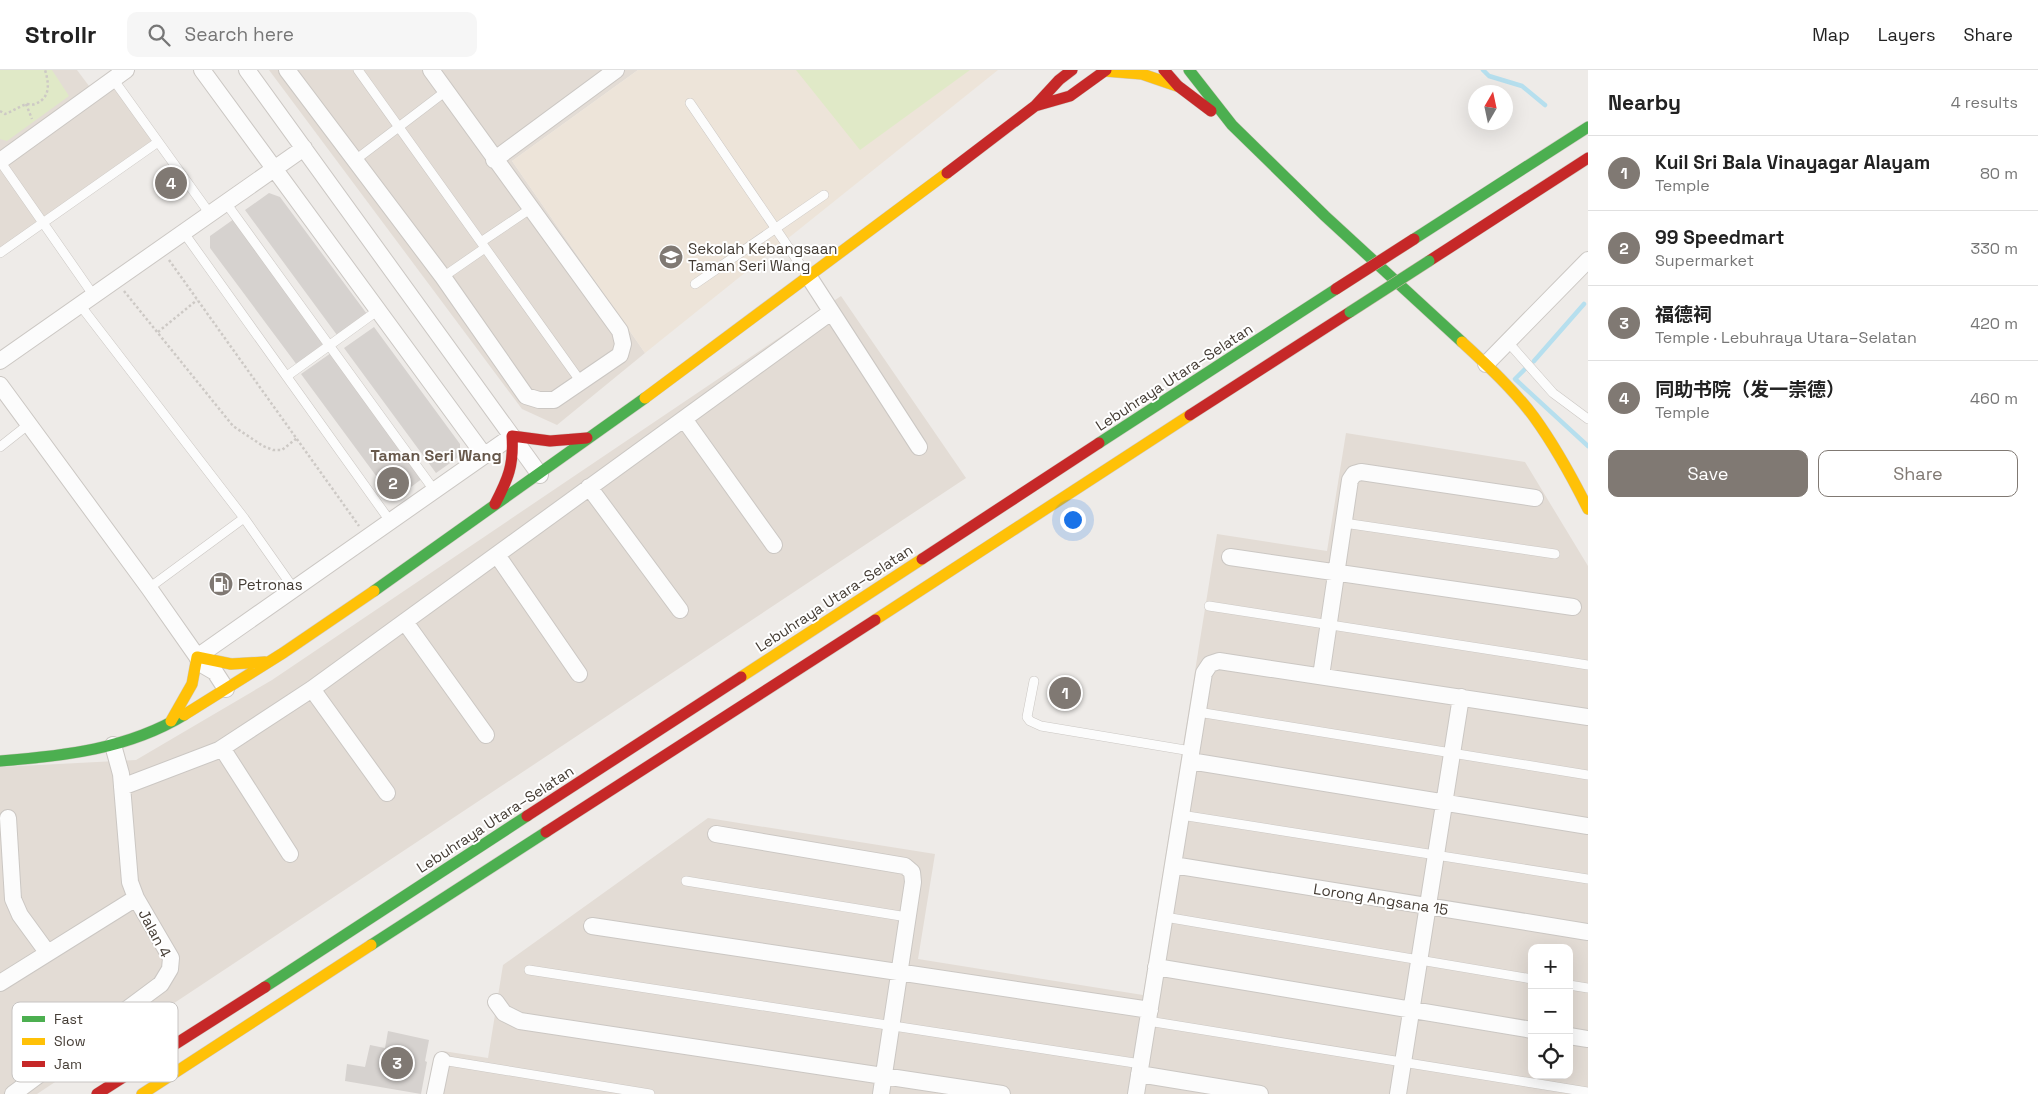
<!DOCTYPE html>
<meta charset="utf-8">
<style>
body{margin:0;font-family:"Space Grotesk","Noto Sans SC",sans-serif;background:#f6f6f6;color:#222}
.controls{position:absolute;right:15px;bottom:15px;display:grid;overflow:hidden;border-radius:10px;box-shadow:0 5px 20px #0002}
.controls button{width:45px;height:45px;display:grid;place-items:center;padding:0;border:0;border-bottom:1px solid #e0e0e0;background:#fff;color:#222;font:25px sans-serif}
.compass{position:absolute;left:1468px;top:15px;width:45px;height:45px;border-radius:50%;background:#fff;box-shadow:0 5px 20px #0002;rotate:9deg}
.you{position:absolute;left:1072px;top:449px;width:18px;height:18px;margin:-12px;border:4px solid #fff;border-radius:50%;background:#1a73e8;box-shadow:0 0 0 8px #1a73e833}
.badge{display:grid;place-items:center;width:32px;height:32px;border-radius:50%;background:#807973;color:#fff;font-size:16px;font-weight:700}
.pin{position:absolute;translate:-50% -50%;border:2px solid #fff;box-shadow:0 1px 5px #0006}
.list{margin:0;padding:0;list-style:none}
h2{display:flex;justify-content:space-between;align-items:center;height:65px;margin:0;padding:0 20px;font-size:21px}
h2 small{font-size:16px;font-weight:400;color:#767676}
.list li{display:grid;grid-template-columns:32px 1fr auto;gap:15px;align-items:center;box-sizing:border-box;height:75px;padding:0 20px;border-top:1px solid #e0e0e0}
.list b{display:block;font-size:19px;white-space:nowrap}
.list p{margin:0;font-size:16px;white-space:nowrap;color:#767676}
.list em{font-size:16px;font-style:normal;color:#767676}
.actions{display:flex;gap:10px;padding:15px 20px}
.actions a{flex:1;padding:11px 0;border:1px solid #807973;border-radius:10px;text-align:center;font-size:18px;color:#807973}
.actions .main{background:#807973;color:#fff}
.icon{flex:none;width:28px;height:28px;fill:none;stroke:currentColor;stroke-width:2;stroke-linecap:round;stroke-linejoin:round}
.map{position:relative;flex:none;width:1588px;height:1024px;overflow:hidden}
header{display:flex;align-items:center;gap:30px;box-sizing:border-box;height:70px;padding:0 25px;background:#fff;border-bottom:1px solid #e0e0e0}
header strong{font-size:24px}
nav{display:flex;gap:28px;margin-inline-start:auto;font-size:18px}
.search{width:350px;height:45px;background:#f6f6f6;display:flex;align-items:center;gap:12px;box-sizing:border-box;padding:0 18px;border-radius:10px;color:#767676;font-size:19px}
main{display:flex}
aside{flex:1;background:#fff}
.map>svg:first-child{display:block}
.residential{fill:#e3dcd5;fill-rule:evenodd}
.education{fill:#ede4d9}
.green{fill:#e0e9c7}
.lines{fill:none;stroke-linecap:round;stroke-linejoin:round}
.stream{stroke:#b6dfee;stroke-width:4.5}
.building{fill:#d6d2cf}
.lane-casing{stroke:#cbc7c3;stroke-width:10}
.street-casing{stroke:#cbc7c3;stroke-width:18}
.fast-casing{stroke:#cfc9c0;stroke-width:12}
.slow-casing{stroke:#cfc9c0;stroke-width:12}
.jam-casing{stroke:#cfc9c0;stroke-width:12}
.path{stroke:#cdc9c5;stroke-width:2.5;stroke-dasharray:2.5 2.5;stroke-linecap:butt}
.lane{stroke:#fcfcfc;stroke-width:9}
.street{stroke:#fcfcfc;stroke-width:16}
.fast{stroke:#4caf50;stroke-width:11}
.slow{stroke:#ffc107;stroke-width:11}
.jam{stroke:#c62828;stroke-width:11}
.fast-bridge-casing{stroke:#c6b5a3;stroke-width:12;stroke-linecap:butt}
.jam-bridge-casing{stroke:#c6b5a3;stroke-width:12;stroke-linecap:butt}
.fast-bridge{stroke:#4caf50;stroke-width:11}
.jam-bridge{stroke:#c62828;stroke-width:11}
.labels{text-anchor:middle;dominant-baseline:central;stroke-width:4;stroke-linejoin:round;paint-order:stroke}
.poi-label{font-size:15px;fill:#443c34;stroke:#fff;text-anchor:start}
.street-label{font-size:15px;fill:#443c34;stroke:#fff}
.neighbourhood-label{font-size:16px;font-weight:bold;fill:#67584b;stroke:#fff}
.key{fill:#fff;stroke:#c7c4c2;stroke-width:1}
.key-label{font-size:14px;fill:#443c34}
</style>
<header>
<strong>Strollr</strong>
<div class="search"><svg class="icon" aria-label="search" viewBox="0 0 24 24"><circle cx="10" cy="10" r="6"/><path d="M15 15l6 6"/></svg>Search here</div>
<nav><a>Map</a><a>Layers</a><a>Share</a></nav>
</header>
<main>
<div class="map">
<svg width="1588" height="1024" viewBox="0 0 1588 1024">
<rect width="100%" height="100%" fill="#eeebe8"/>
<!-- residential -->
<path class="residential" d="M0 0H77L92 20 113 5 158 67 0 181Z
M269 0H638L512 91 645 283 557 355 522 339Z
M841 226 966 408 37 1024H0V697L136 690 272 610Z
M1346 363 1525 392 1588 496V1024H435L443 981 488 988 503 895 708 748 935 784 918 889 1143 925 1217 464 1327 481ZM1532 878H1569V1005H1532Z"/>
<!-- education -->
<path class="education" d="M638 0H998L645 283 512 91Z"/>
<!-- green -->
<path class="green" d="M0 0H52L69 26 7 71 0 69Z
M796 0H970L860 80Z"/>
<g class="lines">
<!-- stream -->
<path class="stream" d="M1483 0 1489 6 1522 16 1545 35
M1534 291 1584 234
M1525 299 1515 309 1588 376"/>
</g>
<!-- building -->
<path class="building" d="M269 123 280 127 367 244 337 265 245 140Z
M234 149 326 274 297 295 210 178V166Z
M374 257 460 374V386L436 403 344 278Z
M331 283 423 408 399 426 388 422 301 304Z
M388 961 429 970 425 991 427 992 421 1024 345 1011 347 994 365 997 370 975 385 978Z"/>
<g class="lines">
<defs>
<path id="lane" d="M358 0 581 312
M113 9 210 144
M690 33 808 206
M0 91 94 226
M354 91 446 21
M226 133 434 420
M184 163 390 451
M481 172 530 139
M0 183 158 72
M443 207 485 178
M695 214 824 125
M80 235 244 448 294 519
M1507 271 1553 323 1588 349
M287 306 377 241
M0 377 29 354
M1344 453 1555 484
M149 518 244 448
M1209 536 1588 595
M1034 611 1027 647 1030 651 1041 656 1191 681
M1198 642 1588 705
M1181 745 1588 809
M686 811 907 847
M1165 847 1532 909
M529 900 1141 994
M1569 915 1588 918
M1148 951 1588 1022
M442 990 650 1024"/>
<path id="street" d="M202 0 484 385
M247 0 540 405
M287 0 443 207 526 326 539 330H554L620 285 623 274 620 261 431 0
M494 90 616 0
M0 91 126 0
M809 207 919 377
M0 291 304 78
M1486 294 1588 190
M0 315 149 518 203 595 215 602 226 619
M684 349 774 475
M589 417 680 540
M497 485 579 604
M1230 487 1573 537
M405 552 486 665
M197 587 512 366
M1321 606 1350 410 1354 404 1361 402 1535 428
M312 619 387 723
M222 678 290 784
M1190 691 1588 756
M122 717 219 680 312 619 831 242
M8 748 13 829 20 845 47 882
M716 764 905 796 912 802 913 812 881 1024
M1173 795 1588 862
M592 856 1150 940
M1156 897 1532 960
M0 913 136 828
M496 932 504 943 520 951 1002 1024
M1569 966 1588 969
M1139 1004 1260 1024
M13 1024 161 914 170 899 171 888 136 828 130 812 121 704 113 675
M435 1024 442 990
M1136 1024 1204 603 1210 594 1219 591 1588 647
M1398 1024 1461 627"/>
<path id="fast" d="M1189 0 1232 55 1325 146 1462 272
M1414 169 1588 57
M1099 373 1336 219
M374 521 645 328
M0 691C64 686 128 679 184 645
M371 875 546 762
M265 917 527 746"/>
<path id="slow" d="M1105 1 1142 4 1177 16
M1462 272C1487 295 1514 320 1534 347 1555 376 1572 407 1588 439
M645 328 947 103
M875 550 1190 345
M741 607 922 489
M184 645 283 583 374 521
M171 651 192 614 197 587 231 594 265 592
M142 1024 371 875"/>
<path id="jam" d="M1164 0 1178 16 1211 41
M1035 36 1070 26 1106 0
M947 103 1035 36 1059 10 1072 0
M1429 191 1588 88
M1190 345 1350 242
M495 434C508 409 514 395 512 366L550 371 587 368
M922 489 1099 373
M527 746 741 607
M546 762 875 550
M97 1024 265 917"/>
</defs>
<!-- lane casing -->
<use href="#lane" class="lane-casing"/>
<!-- street casing -->
<use href="#street" class="street-casing"/>
<!-- fast casing -->
<use href="#fast" class="fast-casing"/>
<!-- slow casing -->
<use href="#slow" class="slow-casing"/>
<!-- jam casing -->
<use href="#jam" class="jam-casing"/>
<!-- path -->
<path class="path" d="M26 34 32 49
M0 41 5 44C13 41 20 36 27 34 30 34 33 35 35 34 51 28 49 13 45 0
M169 190 359 456
M124 221 233 356 263 376 273 380H282L297 368
M158 262 197 230"/>
<!-- lane -->
<use href="#lane" class="lane"/>
<!-- street -->
<use href="#street" class="street"/>
<!-- fast -->
<use href="#fast" class="fast"/>
<!-- slow -->
<use href="#slow" class="slow"/>
<!-- jam -->
<use href="#jam" class="jam"/>
<defs>
<path id="fast-bridge" d="M1350 242 1429 191"/>
<path id="jam-bridge" d="M1336 219 1414 169"/>
</defs>
<!-- fast-bridge casing -->
<use href="#fast-bridge" class="fast-bridge-casing"/>
<!-- jam-bridge casing -->
<use href="#jam-bridge" class="jam-bridge-casing"/>
<!-- fast-bridge -->
<use href="#fast-bridge" class="fast-bridge"/>
<!-- jam-bridge -->
<use href="#jam-bridge" class="jam-bridge"/>
</g>
<!-- icons -->
<defs>
<symbol id="school-disc" viewBox="-11 -11 22 22"><circle r="9.5" fill="#807973" stroke="#fff"/><path d="M0-5L7-2L0 1L-7-2ZM-4 1L0 2.5L4 1V4Q0 6-4 4Z" fill="#fff"/></symbol>
<symbol id="fuel-disc" viewBox="-11 -11 22 22"><circle r="9.5" fill="#807973" stroke="#fff"/><path d="M-5.5-6h7V0h2V4h1.3V-2.5L3-4.5l.8-.8L6-3V5H2.5V1h-1V6h-7ZM-4.2-4.7v3.2H.2V-4.7Z" fill="#fff"/></symbol>
</defs>
<g fill-rule="evenodd">
<use href="#school-disc" x="657" y="173" width="28" height="28"/>
<use href="#fuel-disc" x="207" y="500" width="28" height="28"/>
</g>
<g class="labels">
<!-- poi labels -->
<g class="poi-label">
<text x="688" y="178">Sekolah Kebangsaan<tspan x="688" dy="17">Taman Seri Wang</tspan></text>
<text x="238" y="514">Petronas</text>
</g>
<!-- street labels -->
<g class="street-label">
<text transform="translate(1174 307) rotate(-33)">Lebuhraya Utara–Selatan</text>
<text transform="translate(834 528) rotate(-33)">Lebuhraya Utara–Selatan</text>
<text transform="translate(495 749) rotate(-33)">Lebuhraya Utara–Selatan</text>
<text transform="translate(1381 829) rotate(9)">Lorong Angsana 15</text>
<text transform="translate(155 863) rotate(62)">Jalan 4</text>
</g>
<!-- neighbourhood labels -->
<g class="neighbourhood-label">
<text x="436" y="385">Taman Seri Wang</text>
</g>
</g>
<!-- legend -->
<rect x="12" y="932" width="166" height="80" rx="8" class="key"/>
<rect x="22" y="946" width="23" height="6" fill="#4caf50"/>
<rect x="22" y="968" width="23" height="7" fill="#ffc107"/>
<rect x="22" y="991" width="23" height="6" fill="#c62828"/>
<g class="key-label">
<text x="54" y="954">Fast</text>
<text x="54" y="976">Slow</text>
<text x="54" y="999">Jam</text>
</g>
</svg>
<div class="controls">
<button>+</button>
<button>−</button>
<button><svg class="icon" aria-label="locate" viewBox="0 0 24 24"><circle cx="12" cy="12" r="6"/><path d="M12 2v4M12 18v4M2 12h4M18 12h4"/></svg></button>
</div>
<svg class="compass" viewBox="-18 -18 36 36"><path d="M0-13l5 13h-10z" fill="#e53935"/><path d="M0 13l5-13h-10z" fill="#767676"/></svg>
<div class="you"></div>
<div class="pin badge" style="left:1065px;top:623px">1</div>
<div class="pin badge" style="left:393px;top:413px">2</div>
<div class="pin badge" style="left:397px;top:993px">3</div>
<div class="pin badge" style="left:171px;top:113px">4</div>
</div>
<aside>
<h2>Nearby<small>4 results</small></h2>
<ul class="list">
<li><span class="badge">1</span><div><b>Kuil Sri Bala Vinayagar Alayam</b><p>Temple</p></div><em>80 m</em></li>
<li><span class="badge">2</span><div><b>99 Speedmart</b><p>Supermarket</p></div><em>330 m</em></li>
<li><span class="badge">3</span><div><b>福德祠</b><p>Temple · Lebuhraya Utara–Selatan</p></div><em>420 m</em></li>
<li><span class="badge">4</span><div><b>同助书院（发一崇德）</b><p>Temple</p></div><em>460 m</em></li>
</ul>
<div class="actions"><a class="main">Save</a><a>Share</a></div>
</aside>
</main>
